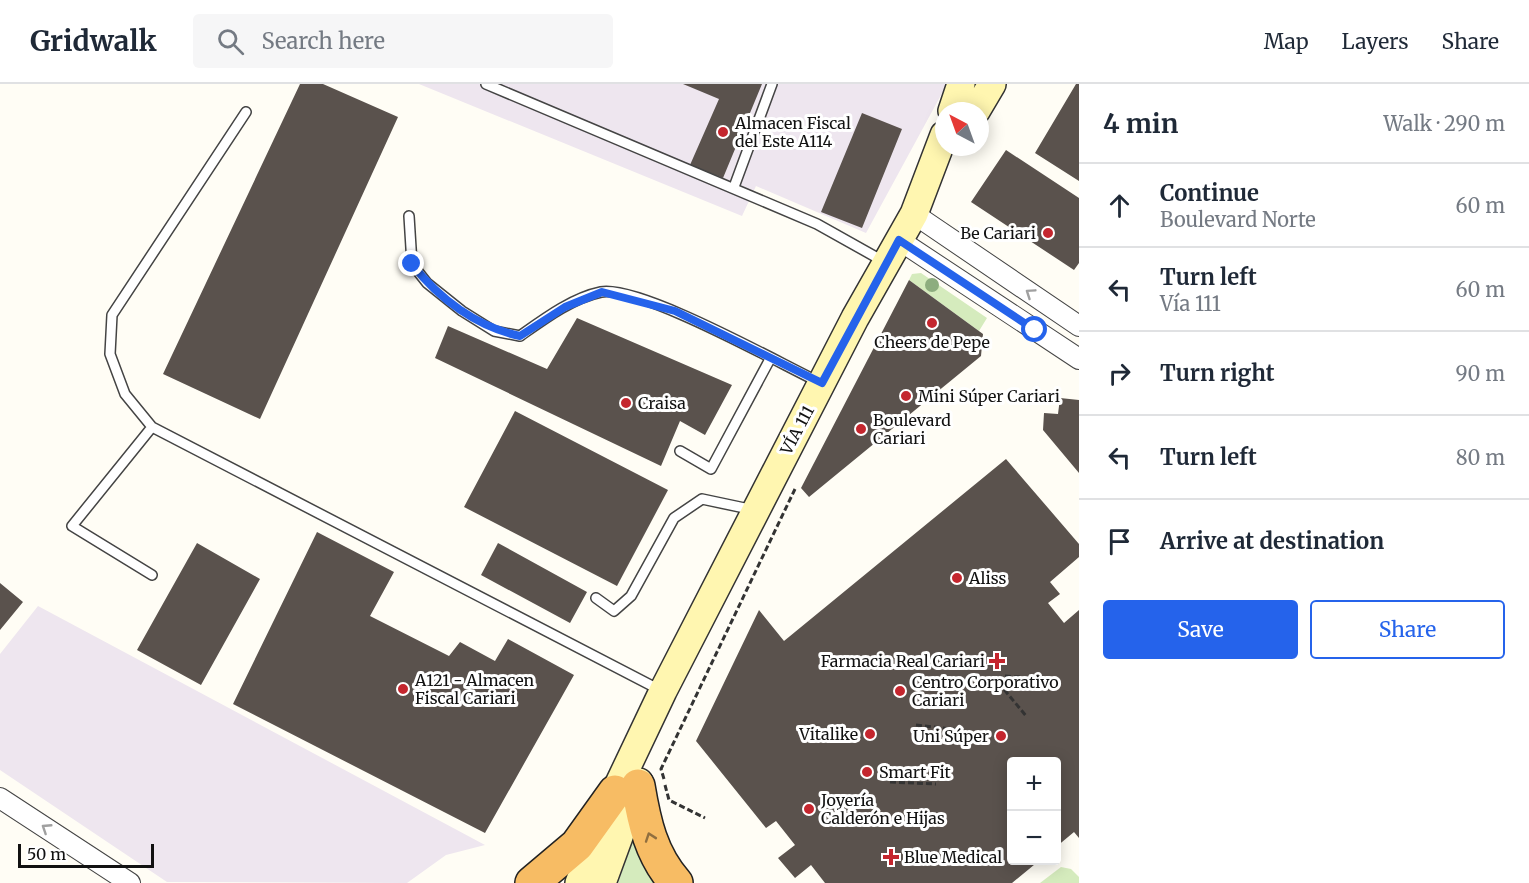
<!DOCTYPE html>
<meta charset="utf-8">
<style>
body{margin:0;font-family:Merriweather,serif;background:#f6f6f7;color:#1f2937}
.controls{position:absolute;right:18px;bottom:18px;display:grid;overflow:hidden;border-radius:6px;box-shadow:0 3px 15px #0003}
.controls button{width:54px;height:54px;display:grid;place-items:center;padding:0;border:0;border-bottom:2px solid #e0e1e3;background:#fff;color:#1f2937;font:30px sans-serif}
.compass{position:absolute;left:935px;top:18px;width:54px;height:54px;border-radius:50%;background:#fff;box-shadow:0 3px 15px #0003;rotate:319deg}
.scale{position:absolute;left:18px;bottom:15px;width:136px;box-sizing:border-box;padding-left:6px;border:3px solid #111;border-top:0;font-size:16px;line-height:21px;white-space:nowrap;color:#111;-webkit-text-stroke:4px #fff;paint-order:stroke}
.stop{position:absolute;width:18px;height:18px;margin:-14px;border:4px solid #2563eb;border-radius:50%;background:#fff}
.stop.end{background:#2563eb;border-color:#fff;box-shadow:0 2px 6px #0008}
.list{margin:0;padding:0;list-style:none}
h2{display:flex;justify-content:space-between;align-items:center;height:78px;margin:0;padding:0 24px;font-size:26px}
h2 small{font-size:20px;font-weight:400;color:#747a83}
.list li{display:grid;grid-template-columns:39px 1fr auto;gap:18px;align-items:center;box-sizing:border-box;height:84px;padding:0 24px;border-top:2px solid #e0e1e3}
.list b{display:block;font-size:22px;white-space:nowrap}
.list p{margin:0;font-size:20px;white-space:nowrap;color:#747a83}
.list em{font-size:20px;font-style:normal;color:#747a83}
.actions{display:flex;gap:12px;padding:18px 24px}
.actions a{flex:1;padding:14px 0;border:2px solid #2563eb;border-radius:6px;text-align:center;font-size:21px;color:#2563eb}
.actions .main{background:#2563eb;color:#fff}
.icon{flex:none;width:33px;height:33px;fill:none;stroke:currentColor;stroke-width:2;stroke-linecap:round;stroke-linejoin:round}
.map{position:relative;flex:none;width:1079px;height:799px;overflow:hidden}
header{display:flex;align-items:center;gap:36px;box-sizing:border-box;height:84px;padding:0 30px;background:#fff;border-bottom:2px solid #e0e1e3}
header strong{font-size:28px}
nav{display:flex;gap:33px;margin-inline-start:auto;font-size:21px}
.search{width:420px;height:54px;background:#f6f6f7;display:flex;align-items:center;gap:15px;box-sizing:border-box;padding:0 21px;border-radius:6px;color:#747a83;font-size:22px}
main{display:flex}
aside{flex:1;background:#fff}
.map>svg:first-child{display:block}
.industrial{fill:#eee6ef}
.green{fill:#d5ebbd}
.building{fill:#5a524d}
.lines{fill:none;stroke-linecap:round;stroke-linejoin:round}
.service-casing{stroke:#444;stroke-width:12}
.minor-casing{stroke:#444;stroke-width:22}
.secondary-casing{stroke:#333;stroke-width:30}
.trunk-casing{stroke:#222;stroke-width:36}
.path{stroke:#333;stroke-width:3;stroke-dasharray:6 3;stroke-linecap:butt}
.service{stroke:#fff;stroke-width:9}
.minor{stroke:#fff;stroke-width:20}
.secondary{stroke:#fff6b0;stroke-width:27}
.trunk{stroke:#f7bc64;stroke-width:33}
.tree{fill:#8dad7f}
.oneway{stroke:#a0a0a0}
.oneway2{stroke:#906f3f}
.route{stroke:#2563eb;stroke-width:8}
.poi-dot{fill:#c4262e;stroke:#fff;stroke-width:2}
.labels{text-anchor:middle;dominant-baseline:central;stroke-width:6;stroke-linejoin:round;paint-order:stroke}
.poi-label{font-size:16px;fill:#111;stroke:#fff;text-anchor:start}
.street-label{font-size:16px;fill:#111;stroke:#fff}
</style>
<header>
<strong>Gridwalk</strong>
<div class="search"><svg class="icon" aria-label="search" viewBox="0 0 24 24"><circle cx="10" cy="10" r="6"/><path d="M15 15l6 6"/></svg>Search here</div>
<nav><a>Map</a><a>Layers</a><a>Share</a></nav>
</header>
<main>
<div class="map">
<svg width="1079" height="799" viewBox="0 0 1079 799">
<rect width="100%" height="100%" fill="#fffdf5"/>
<!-- industrial -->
<path class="industrial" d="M419 0H947L866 149 756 102 742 132Z
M38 522 485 761 446 771 407 799 167 798 0 686V570Z"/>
<!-- green -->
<path class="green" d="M921 189 987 234 979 247 909 196 912 190Z
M633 755 660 799H618Z
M1061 783 1071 785 1079 793V799H1040Z"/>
<!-- building -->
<path class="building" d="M300 0H323L398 33 260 335 163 290Z
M683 0H762L723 94 690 81 719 15Z
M1076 0H1079V97L1035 69Z
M862 29 902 45 862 144 821 128Z
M1006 66 1079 114V179L1074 186 971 118Z
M909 196 983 250 981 272 809 413 801 404Z
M577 234 732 301 705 351 680 337 661 382 435 274 448 242 547 285Z
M1060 314 1079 316V389L1043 346 1044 329 1058 330Z
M515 327 668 406 617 502 464 423Z
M1006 375 1079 460V473L1050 498 1060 510 1048 519 1064 539 1079 526V754L1074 748 1056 763V678H1012V776H1040L1012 799H825L811 781 795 794 778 774 795 761 776 737 766 744 696 657 759 526 784 557Z
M317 448 394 488 370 532 449 572 460 558 495 577 508 555 574 591 485 749 233 620Z
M197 459 260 495 201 601 137 566Z
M498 459 587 508 570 539 481 491Z
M0 499 23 518 0 546Z"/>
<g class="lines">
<defs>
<path id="service" d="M486 0 817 140 883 177
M246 28 112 231 110 270 125 310 152 343 660 606
M734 103 772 0
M409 132 412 180 427 199 462 227 494 247 520 252C544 235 572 214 601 208 640 201 777 278 819 298
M680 367 711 385 770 275
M152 491 72 442 152 343
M596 514 614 527 631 512 674 434 702 415 754 426"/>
<path id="minor" d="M914 130 1079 242
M899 156 1079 275
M0 714 130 799"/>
<path id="secondary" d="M952 27 961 0
M976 27 992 0
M579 799 615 708 663 607 855 234 914 130 944 51
M602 799 639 698"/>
<path id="trunk" d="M638 702C644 738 651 771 676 799
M532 799 577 761 615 708"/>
</defs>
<!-- service casing -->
<use href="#service" class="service-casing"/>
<!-- minor casing -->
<use href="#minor" class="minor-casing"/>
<!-- secondary casing -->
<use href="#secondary" class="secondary-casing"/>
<!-- trunk casing -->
<use href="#trunk" class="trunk-casing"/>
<!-- path -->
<path class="path" d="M1020 593 1003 592 997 597 1027 633
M916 641 960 646
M664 695 661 685 795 405
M890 698 936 700
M665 701 669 716 705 734"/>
<!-- service -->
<use href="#service" class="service"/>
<!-- minor -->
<use href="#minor" class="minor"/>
<!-- secondary -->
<use href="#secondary" class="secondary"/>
<!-- trunk -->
<use href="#trunk" class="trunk"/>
</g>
<!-- trees -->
<circle class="tree" cx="932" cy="201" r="7"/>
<!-- one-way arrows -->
<defs><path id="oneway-chevron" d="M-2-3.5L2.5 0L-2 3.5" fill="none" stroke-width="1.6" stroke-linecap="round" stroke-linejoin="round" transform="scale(1.5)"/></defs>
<g class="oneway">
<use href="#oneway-chevron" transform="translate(1030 209) rotate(-146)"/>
<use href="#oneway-chevron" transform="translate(46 744) rotate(-147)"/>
</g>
<use class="oneway2" href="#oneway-chevron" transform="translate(650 753) rotate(-109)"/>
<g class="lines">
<!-- route -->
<path class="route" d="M412 180C439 215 477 243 520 252L565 223 602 208 675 227 822 299 899 156 1035 246"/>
</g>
<!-- markers -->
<g class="poi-dot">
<circle cx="723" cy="48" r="6"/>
<circle cx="1048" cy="149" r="6"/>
<circle cx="932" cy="239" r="6"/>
<circle cx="906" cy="312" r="6"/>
<circle cx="626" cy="319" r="6"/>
<circle cx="861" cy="345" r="6"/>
<circle cx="957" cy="494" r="6"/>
<path d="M994 568h6v6h6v6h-6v6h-6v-6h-6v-6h6z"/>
<circle cx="403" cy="605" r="6"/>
<circle cx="900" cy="607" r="6"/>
<circle cx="870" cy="650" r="6"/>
<circle cx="1001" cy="652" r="6"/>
<circle cx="867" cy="688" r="6"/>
<circle cx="809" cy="725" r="6"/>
<path d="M888 764h6v6h6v6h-6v6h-6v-6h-6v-6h6z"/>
</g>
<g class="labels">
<!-- poi labels -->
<g class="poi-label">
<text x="735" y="39">Almacen Fiscal<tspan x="735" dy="18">del Este A114</tspan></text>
<text x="1036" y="149" text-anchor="end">Be Cariari</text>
<text x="932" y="258" text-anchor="middle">Cheers de Pepe</text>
<text x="918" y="312">Mini Súper Cariari</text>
<text x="638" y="319">Craisa</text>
<text x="873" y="336">Boulevard<tspan x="873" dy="18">Cariari</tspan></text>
<text x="969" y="494">Aliss</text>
<text x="985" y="577" text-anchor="end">Farmacia Real Cariari</text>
<text x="415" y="596">A121 - Almacen<tspan x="415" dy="18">Fiscal Cariari</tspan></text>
<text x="912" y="598">Centro Corporativo<tspan x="912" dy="18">Cariari</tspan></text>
<text x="858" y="650" text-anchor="end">Vitalike</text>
<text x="989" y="652" text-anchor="end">Uni Súper</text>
<text x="879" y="688">Smart Fit</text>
<text x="821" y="716">Joyería<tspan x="821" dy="18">Calderón e Hijas</tspan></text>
<text x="904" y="773">Blue Medical</text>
</g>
<!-- street labels -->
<g class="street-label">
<text transform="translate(797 346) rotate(-62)">VÍA 111</text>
</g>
</g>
</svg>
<div class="controls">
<button>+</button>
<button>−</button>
</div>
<svg class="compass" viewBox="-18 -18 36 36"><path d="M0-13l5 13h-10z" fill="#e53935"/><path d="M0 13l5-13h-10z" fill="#747a83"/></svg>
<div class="scale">50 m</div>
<div class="stop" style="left:1035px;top:246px"></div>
<div class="stop end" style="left:412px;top:180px"></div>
</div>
<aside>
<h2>4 min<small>Walk · 290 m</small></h2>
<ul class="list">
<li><svg class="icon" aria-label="ahead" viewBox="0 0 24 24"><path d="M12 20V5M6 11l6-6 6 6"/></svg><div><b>Continue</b><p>Boulevard Norte</p></div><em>60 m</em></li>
<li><svg class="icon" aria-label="left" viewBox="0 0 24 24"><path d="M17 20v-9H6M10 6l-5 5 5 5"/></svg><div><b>Turn left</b><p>Vía 111</p></div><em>60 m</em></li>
<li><svg class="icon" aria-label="right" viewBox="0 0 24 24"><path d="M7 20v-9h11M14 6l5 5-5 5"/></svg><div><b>Turn right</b></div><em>90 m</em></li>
<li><svg class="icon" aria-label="left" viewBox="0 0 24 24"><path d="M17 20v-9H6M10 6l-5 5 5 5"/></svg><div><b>Turn left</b></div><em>80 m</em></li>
<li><svg class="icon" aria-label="arrive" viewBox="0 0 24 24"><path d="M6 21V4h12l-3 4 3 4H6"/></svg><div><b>Arrive at destination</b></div></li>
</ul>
<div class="actions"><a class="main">Save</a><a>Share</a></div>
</aside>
</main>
